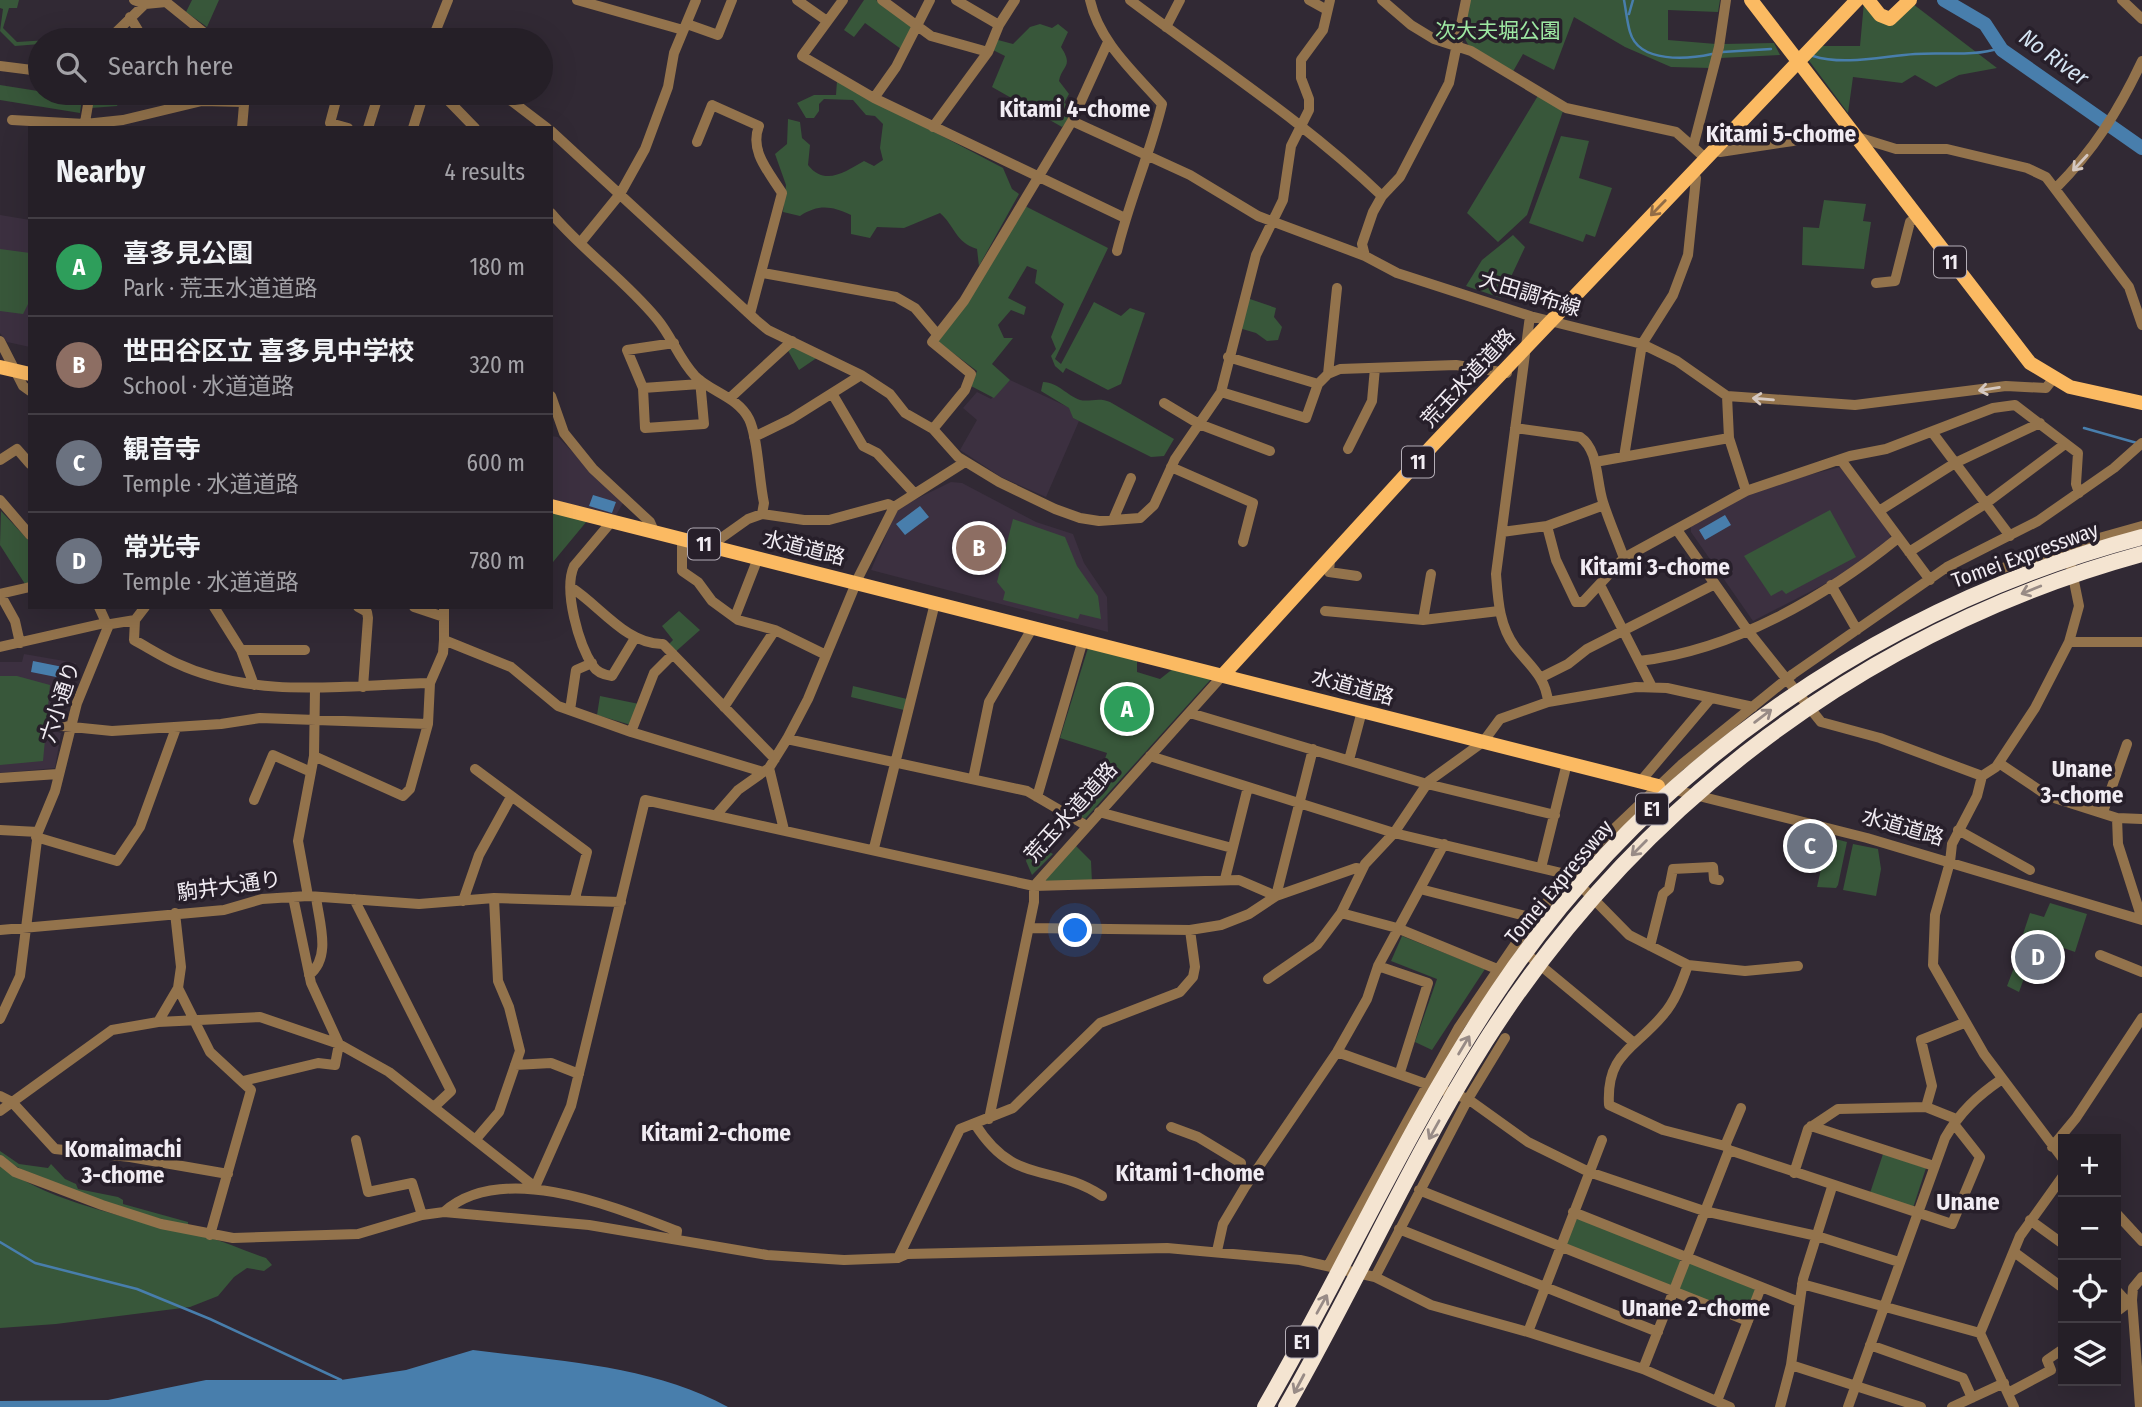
<!DOCTYPE html>
<meta charset="utf-8">
<style>
body{margin:0;font-family:"Fira Sans Condensed","Noto Sans JP",sans-serif;background:#312c33;color:#f1f3f6}
.controls{position:absolute;right:21px;bottom:21px;display:grid;overflow:hidden;border-radius:0px;box-shadow:0 7px 28px #0002}
.controls button{width:63px;height:63px;display:grid;place-items:center;padding:0;border:0;border-bottom:2px solid #423d44;background:#251f27;color:#f1f3f6;font:35px sans-serif}
.you{position:absolute;left:1076px;top:931px;width:24px;height:24px;margin:-18px;border:5px solid #fff;border-radius:50%;background:#1a73e8;box-shadow:0 0 0 10px #1a73e833}
.badge{display:grid;place-items:center;width:46px;height:46px;border-radius:50%;background:#fc86e4;color:#fff;font-size:23px;font-weight:700}
.pin{position:absolute;translate:-50% -50%;border:4px solid #fff;box-shadow:0 2px 7px #0006}
.list{margin:0;padding:0;list-style:none}
h2{display:flex;justify-content:space-between;align-items:center;height:91px;margin:0;padding:0 28px;font-size:30px}
h2 small{font-size:23px;font-weight:400;color:#a3a2a7}
.list li{display:grid;grid-template-columns:46px 1fr auto;gap:21px;align-items:center;box-sizing:border-box;height:98px;padding:0 28px;border-top:2px solid #423d44}
.list b{display:block;font-size:26px;white-space:nowrap}
.list p{margin:0;font-size:23px;white-space:nowrap;color:#a3a2a7}
.list em{font-size:23px;font-style:normal;color:#a3a2a7}
.icon{flex:none;width:38px;height:38px;fill:none;stroke:currentColor;stroke-width:2;stroke-linecap:round;stroke-linejoin:round}
.map{position:relative;flex:none;width:2142px;height:1407px;overflow:hidden}
.search{position:absolute;background:#251f27;box-shadow:0 7px 28px #0002;left:28px;top:28px;width:525px;height:77px;display:flex;align-items:center;gap:18px;box-sizing:border-box;padding:0 24px;border-radius:38px;color:#a3a2a7;font-size:26px}
.panel{position:absolute;background:#251f27;box-shadow:0 7px 28px #0002;left:28px;top:126px;width:525px;height:483px;border-radius:0px}
.map>svg:first-child{display:block}
.built{fill:#3c3040}
.green{fill:#38573a}
.water{fill:#487eac}
.lines{fill:none;stroke-linecap:round;stroke-linejoin:round}
.stream{stroke:#487eac;stroke-width:2.5}
.river{stroke:#487eac;stroke-width:14}
.minor{stroke:#93734c;stroke-width:10}
.major{stroke:#fbba62;stroke-width:14}
.highway{stroke:#f4e4d1;stroke-width:16}
.oneway{stroke:#d5c8c1}
.oneway2{stroke:#916c46}
.oneway3{stroke:#988b86}
.labels{text-anchor:middle;dominant-baseline:central;stroke-width:7;stroke-linejoin:round;paint-order:stroke}
.shield{fill:#271f2a;stroke:#b4aeb7;stroke-width:2}
.shield-label{font-size:19px;font-weight:bold;fill:#f1ecf3}
.park-label{font-size:21px;fill:#9ee9a3;stroke:#271f2a}
.street-label{font-size:21px;fill:#f1ecf3;stroke:#271f2a}
.water-label{font-size:23px;font-style:italic;fill:#d5e4f2;stroke:#271f2a}
.neighbourhood-label{font-size:23px;font-weight:bold;fill:#f1ecf3;stroke:#271f2a}
.quarter-label{font-size:24px;font-weight:bold;fill:#f1ecf3;stroke:#271f2a}
</style>
<div class="map">
<svg width="2142" height="1407" viewBox="0 0 2142 1407">
<rect width="100%" height="100%" fill="#312934"/>
<!-- built -->
<path class="built" d="M0 215 30 220V347L7 342 0 333Z
M1010 380 1070 408 1073 418 1079 421 1046 497 1001 477 960 450 977 420 963 408 977 392 991 399Z
M551 436 558 437 623 503 615 517 551 501Z
M1840 467 1890 534V539L1854 569 1753 621 1691 532V527L1759 488Z
M951 482 962 483 1036 522 1073 534 1084 563 1107 597 1108 632 871 570 896 512 902 506Z
M24 654 76 663 51 730 61 733 55 768 0 773V662H22Z"/>
<!-- green -->
<path class="green" d="M0 0H19L17 8H9L3 28 17 42 48 40H40V44L15 46 0 31 3 9 0 8Z
M192 0H219L207 27 186 12Z
M864 0H876L914 28 901 49 865 23 854 37 844 30Z
M1466 0H1720L1718 12 1668 10V40L1716 44 1711 68 1671 67 1625 47 1574 17 1554 70 1523 54 1511 75C1474 53 1454 48 1466 0Z
M1909 1 1997 68 1959 75 1936 87 1915 75 1902 83 1853 77 1848 113 1807 58 1819 46H1860L1864 2 1889 24Z
M1040 24 1052 28 1058 24 1068 32 1061 47C1074 67 1062 65 1059 81L1069 94 1064 103 1073 107 1069 120 1062 127 992 87 1005 56 993 50 998 40 1013 44 1030 27Z
M1774 43 1780 55 1720 58 1723 44Z
M837 81 1003 168 1012 189 1019 194 979 266 977 249C955 242 955 226 940 213L904 228 877 227 870 238 851 234V215C831 206 819 204 800 216L783 212 786 185 775 154 787 144 788 119 800 122 802 138 810 145 808 165C825 187 846 171 864 161L874 166 883 160 880 148 883 124 875 116 866 115 853 100 824 99 819 104V111L814 118H806L797 103 814 95H836Z
M0 85 82 98 80 113 0 100Z
M114 93H123L117 106 91 108 92 97 110 101Z
M1539 94 1563 111 1527 215 1498 242 1467 213Z
M1561 136 1589 141 1579 178 1612 188 1595 237 1586 234 1583 242 1529 223Z
M1824 200 1866 204 1863 221 1871 222 1864 269 1802 265 1803 227 1819 228Z
M1025 206 1108 248 1055 359 1061 364 1094 302 1121 316 1130 308 1145 313 1121 384 1108 390 1066 368 1063 373 1055 366 1051 356 1056 349 1051 337 1064 304 1035 283 1037 270 1027 266 1008 298 1026 307 1024 315 1011 310 998 325 1004 338H1013L992 364 1010 380 994 398 971 386 977 371 937 341Z
M1513 235 1525 247 1501 298 1466 286 1482 260Z
M0 249 30 253V300L23 314 0 311Z
M1247 298 1276 308 1274 317 1282 327 1278 340 1267 341 1256 333 1239 328Z
M792 341 821 355 799 370 786 347Z
M1043 382C1059 383 1066 395 1080 400 1090 402 1099 397 1110 402L1174 439 1164 456 1151 457 1073 418 1069 408 1041 391Z
M1830 510 1856 557 1786 594 1782 590 1771 596 1744 556Z
M1 511 30 542V584H25L0 545Z
M551 511 587 521 553 562 551 561Z
M1013 519 1065 537 1077 566 1098 596 1101 619 1080 614 1078 619 1003 600 1005 592 997 582Z
M679 611 700 630 673 654 666 647 673 640 662 626Z
M1088 648 1137 659V672L1160 679 1174 668 1211 679 1085 819 1070 809 1099 776 1107 753 1060 738Z
M0 676H17L50 685 43 761 0 765Z
M853 686 907 699 904 710 851 697Z
M600 696 639 704 631 725 597 715Z
M1828 837 1847 842 1838 885 1836 888 1817 887Z
M1032 842 1053 854 1032 875 1026 861Z
M1853 844 1878 849 1881 869 1876 896 1843 890Z
M1075 845 1091 861 1092 883H1043Z
M2050 903 2087 914 2075 952 2023 934 2030 913 2044 917Z
M1402 936 1485 969 1432 1050 1415 1042 1437 979 1391 961Z
M2015 965 2027 970 2019 992 2007 986Z
M0 1151 19 1164 48 1168 51 1164 65 1179 76 1184 78 1189 118 1197 123 1200V1204L188 1222V1226C131 1211 48 1190 0 1156Z
M1883 1154 1926 1168 1913 1208 1870 1193Z
M0 1164C46 1204 150 1222 210 1238 229 1243 247 1252 266 1258L272 1265 264 1271 247 1268 234 1277 218 1296 190 1307 56 1324 0 1328Z
M1579 1218 1679 1258 1681 1262 1673 1284 1668 1286 1567 1246C1565 1238 1571 1222 1579 1218Z
M1692 1263 1754 1288 1756 1292 1747 1315 1743 1316 1680 1291 1679 1287 1687 1264Z"/>
<!-- water -->
<path class="water" d="M593 495 616 502 612 513 589 506Z
M920 506 929 517 905 535 896 524Z
M1725 515 1731 525 1705 540 1699 530Z
M33 661 63 667 61 678 31 672Z
M473 1350C557 1361 652 1365 728 1407H0V1401L108 1400 206 1380H341L406 1370Z"/>
<g class="lines">
<!-- stream -->
<path class="stream" d="M1624 0C1626 10 1627 22 1630 32 1639 64 1689 59 1712 54
M1629 14 1633 0
M1722 52 1771 49
M1813 56C1844 66 1884 56 1915 54 1945 52 1972 57 2001 48
M2084 428 2137 443
M0 1242 35 1263 137 1289 210 1319 341 1380"/>
<!-- river -->
<path class="river" d="M1944 0 1985 24 2002 50 2142 148"/>
<!-- minor -->
<path class="minor" d="M134 0 145 4 166 2 213 40
M577 0 683 30
M797 0 827 21
M843 0 802 56 874 98 1125 218
M882 0 931 36 988 52
M956 0 999 25
M1090 0C1099 42 1135 73 1162 104 1150 154 1129 201 1117 251
M1130 0C1215 64 1305 122 1382 196
M1309 0 1327 10
M1382 0 1411 25 1434 39 1471 51 1566 108 1676 132 1693 147
M2122 0 2142 19
M130 17 144 40
M687 24 718 35 732 0
M1166 27 1180 0
M108 40 145 4
M370 40 385 37 402 40
M432 40 448 0
M0 66 40 71
M338 93 330 123 348 128
M441 93 475 128
M501 93 547 128
M874 98 896 67 930 0
M12 120 85 124 123 120 202 101 243 102
M1072 121 1190 175 1258 216 1365 256 1397 273 1530 316 1642 344 1677 361 1727 396 1855 405 2006 386 2046 388 2053 379
M933 127 988 52 999 25 1015 0
M84 128 90 93
M242 128 245 93
M368 128 379 93
M413 128 424 93
M551 131 756 320 768 330 861 375 890 394 905 413 933 429 958 457 999 482 1055 509 1080 518 1099 521 1140 518 1154 505 1175 459 1221 392 1256 255 1283 200 1291 146 1309 110V99L1301 78V60L1323 30 1330 0
M697 142 712 105 759 126C749 151 769 172 782 193L750 314
M1714 150 1720 152 1793 141 1822 132 1854 136 1896 149H1947L2027 168 2046 177 2129 287 2142 325
M1705 158 1693 147 1719 47 1726 0
M2055 189C2094 150 2119 110 2142 61
M551 213C583 251 625 280 657 319 672 337 679 359 695 376 711 392 738 397 749 419 758 437 759 481 764 503L762 514
M581 242 620 194 645 149 668 87 674 53 696 0
M1365 256 1362 244 1373 212 1382 196 1400 177 1449 83 1466 0
M763 273 896 297 915 308 937 334
M1876 283 1895 281 1910 222 1916 218
M1530 316 1496 574C1498 600 1499 625 1515 647 1529 665 1546 677 1548 702
M0 341 23 386 30 391
M674 343 627 350 643 388 645 428 704 424 700 380
M1228 357 1318 384
M1328 374 1340 369 1456 365 1507 373
M643 388 700 384
M1221 392 1306 418 1318 384 1328 374 1337 288
M833 395 863 446 877 453 914 493
M551 396 564 433 593 469 650 522 654 531
M1727 396 1729 438 1746 491
M730 398 792 341
M1164 403 1199 424 1270 451
M1515 428 1580 437C1599 450 1596 481 1603 502 1609 521 1617 539 1624 558
M933 429 965 390 971 374 932 342 964 301 1072 121 1108 42
M1932 432 2010 536
M754 437 791 419 861 375
M1348 449 1372 401 1375 368
M1624 457 1642 344 1673 295 1688 255 1696 178 1691 173
M0 460 17 449 30 464
M1841 460 1930 580
M1595 462 1729 438
M1171 467 1253 503 1243 542
M0 500 30 535
M1879 511 1955 463 2040 423
M1113 520 1131 478
M612 521 574 566C563 591 579 645 593 666 597 673 605 675 612 676L635 638
M1547 526 1556 560 1576 602H1583L1624 558 1746 491 1850 456 1886 449 1993 408 2015 405 2078 453 2076 484 2079 493
M1677 530 1748 631 1821 722 1880 738 1982 776
M1502 532 1547 526 1604 505
M682 538V571L698 582 712 601 738 620 775 630 824 654
M710 546 748 519 762 514 804 520H829L888 504 894 507
M2067 547 2142 526
M1909 552 1985 504 2065 444
M1330 559 1329 572 1357 576
M1947 567 1966 580 2067 547 2079 606 2069 642 2035 708 1996 767 1982 776 1977 796 1952 844 1950 862 1935 915 1933 965 1984 1054 2063 1159
M1831 585 1857 630
M1601 587 1652 687
M572 588C600 606 627 645 663 644L775 759
M0 594 15 621 20 643
M0 594 30 587
M99 607 108 627
M214 607 241 650 254 685
M358 607 367 612 368 618 363 687
M414 607 444 617
M444 607V640L511 667 558 706 631 732 763 772
M1325 611 1423 620 1431 574
M735 617 758 558
M135 620 134 640C147 647 161 656 176 663 255 700 346 685 430 683
M1423 620 1499 611
M2069 642H2142
M0 647 105 623
M241 650H305
M1639 661C1734 650 1825 597 1898 538
M1540 678 1568 664 1587 649 1715 584
M724 707 775 630
M570 710 576 670 592 663
M1190 713 1427 784 1555 815
M52 725 112 731 221 724 260 718 428 724
M631 732 654 673 673 654
M787 739 1027 791 1087 826
M314 756 403 796 410 789 428 724 430 683 443 653 444 640
M1150 756 1394 833 1570 875 1629 935 1688 965 1745 971 1798 966
M1349 760 1362 711
M1999 763 2048 796 2117 818 2142 819
M769 768 784 830
M475 769 587 852 575 898
M0 778 58 774
M973 779 989 702 1033 627
M1640 782 1711 698
M1671 789 1867 838 2142 920
M1037 797 1083 640
M254 800 273 755 311 772
M1099 812 1232 848
M2103 812 2127 744
M717 814 738 790 769 768 787 739 808 699 859 576 894 507 965 462
M2117 818 2118 844 2142 919
M0 830 38 832
M1958 830 2030 870
M36 837 117 861 140 827 176 728
M874 848 935 603
M1541 868 1567 763
M1225 879 1248 787
M1034 886 1223 675
M1420 889 1533 918
M308 896 298 841 314 756 315 689
M354 899 451 1091 434 1107
M463 901 479 855 511 797
M175 913 181 967 178 988 210 1052 251 1090 210 1235
M1341 913 1397 928 1497 969
M1029 928 1190 930 1221 925 1249 914 1276 896 1356 868 1362 869
M0 930 224 910 262 899 308 896 419 904 494 898 621 902
M1650 946 1663 894 1669 889 1673 869 1713 867 1714 879 1719 880
M1522 950 1633 1042
M2100 955 2142 972
M1688 965C1682 982 1675 1002 1663 1015 1635 1049 1606 1053 1609 1105L1663 1130 1725 1146
M1378 966 1428 983 1400 1072
M309 975C332 957 319 922 316 897
M1268 979 1317 945 1341 913 1365 864 1394 833 1429 781 1483 742 1500 719 1548 702 1636 687 1667 688 1753 707
M0 1019 20 976 38 832 55 791 77 703 108 627 111 624 135 620 145 607
M158 1022 178 988
M1337 1052 1468 1099 1528 1142 1589 1172 1704 1211 1817 1236 1899 1262
M515 1065 551 1063 579 1074
M243 1081 318 1063 335 1065 339 1044 311 983 293 897
M0 1096 12 1102 55 1149 130 1157 228 1174
M1926 1107 1932 1086 1921 1040 1964 1023
M0 1111 112 1030 158 1022 260 1017 339 1044 389 1072 535 1187
M989 1119 1034 902V886
M975 1124C1015 1187 1050 1162 1102 1196
M1811 1126 1934 1166
M1171 1127 1198 1137 1241 1163
M476 1139 499 1112 520 1051 509 1007 498 981 494 898
M356 1140 368 1192 412 1183 422 1215
M2052 1147 2076 1118 2142 1018
M1729 1150 1952 1224 1980 1157 1954 1124
M0 1160 15 1172 102 1205 161 1224 233 1238 358 1234 422 1215 444 1212 589 1225 767 1255 844 1260 898 1258 907 1254 1167 1248 1300 1260 1375 1277 1431 1305 1528 1332 1643 1369 1730 1407
M1794 1173 1808 1129 1838 1109 1926 1107 1956 1119
M535 1187 571 1106 645 800 1034 886 1239 880 1276 896 1313 749
M1419 1190 1748 1321
M444 1212C502 1160 615 1207 677 1231L676 1239
M1573 1212 1799 1302
M2116 1213 2142 1241
M2030 1220 2063 1244
M1399 1229 1658 1332
M1217 1251 1223 1224 1245 1187 1337 1052 1367 999 1378 966 1444 844
M2014 1252 2063 1288
M898 1258 960 1129 1013 1108 1100 1023 1180 992 1193 977 1195 967 1190 930
M1328 1266 1459 1027 1533 918 1600 842 1681 765 1793 674 1947 567 2038 521 2114 468 2142 443
M1375 1277 1468 1099 1505 1038
M1802 1284 1980 1333 2014 1407
M2116 1290 2128 1303
M2116 1312 2132 1300
M1528 1332 1602 1140
M1980 1333 2020 1236 2063 1176
M1870 1345 1963 1378 1972 1398
M1791 1365 1921 1407
M1643 1369 1729 1150 1725 1146 1741 1108
M2008 1393 2051 1370 2047 1360 2063 1349
M1717 1401 1761 1287
M1780 1407 1791 1365 1803 1279 1832 1187
M1848 1407 1945 1138C1960 1112 1977 1096 2002 1079
M1952 1407 2004 1383
M2140 1407 2132 1300 2133 1288 2142 1277"/>
<!-- major -->
<path class="major" d="M1751 0 2030 363 2070 387 2142 403
M1868 0 1880 15 1890 19 1910 0
M0 367 30 374
M551 506 1658 786
M1223 675 1432 446 1857 0"/>
<!-- highway -->
<path class="highway" d="M1265 1407C1345 1269 1409 1123 1498 991 1649 766 1881 606 2142 537
M1286 1407C1355 1287 1411 1159 1485 1042 1637 803 1868 629 2142 554"/>
</g>
<!-- one-way arrows -->
<defs><path id="oneway-shaft" d="M-6 0H5M1.5-3L5.5 0L1.5 3" fill="none" stroke-width="1.6" stroke-linecap="round" stroke-linejoin="round" transform="scale(1.75)"/></defs>
<g class="oneway">
<use href="#oneway-shaft" transform="translate(2080 163) rotate(133)"/>
<use href="#oneway-shaft" transform="translate(1989 389) rotate(171)"/>
<use href="#oneway-shaft" transform="translate(1763 399) rotate(-175)"/>
</g>
<use class="oneway2" href="#oneway-shaft" transform="translate(1658 208) rotate(134)"/>
<g class="oneway3">
<use href="#oneway-shaft" transform="translate(2031 590) rotate(158)"/>
<use href="#oneway-shaft" transform="translate(1763 716) rotate(-37)"/>
<use href="#oneway-shaft" transform="translate(1639 848) rotate(135)"/>
<use href="#oneway-shaft" transform="translate(1464 1045) rotate(-59)"/>
<use href="#oneway-shaft" transform="translate(1434 1130) rotate(119)"/>
<use href="#oneway-shaft" transform="translate(1322 1304) rotate(-61)"/>
<use href="#oneway-shaft" transform="translate(1299 1384) rotate(118)"/>
</g>
<g class="labels">
<!-- shield labels -->
<g class="shield">
<rect x="1934" y="246.5" width="32" height="31" rx="5"/>
<rect x="1402" y="446.5" width="32" height="31" rx="5"/>
<rect x="688" y="528.5" width="32" height="31" rx="5"/>
<rect x="1636" y="793.5" width="32" height="31" rx="5"/>
<rect x="1286" y="1326.5" width="32" height="31" rx="5"/>
</g>
<g class="shield-label">
<text x="1950" y="262">11</text>
<text x="1418" y="462">11</text>
<text x="704" y="544">11</text>
<text x="1652" y="809">E1</text>
<text x="1302" y="1342">E1</text>
</g>
<!-- park labels -->
<g class="park-label">
<text x="1498" y="31">次大夫堀公園</text>
</g>
<!-- street labels -->
<g class="street-label">
<text transform="translate(1530 294) rotate(17)">大田調布線</text>
<text transform="translate(1468 378) rotate(-47)">荒玉水道道路</text>
<text transform="translate(804 548) rotate(14)">水道道路</text>
<text transform="translate(2025 555) rotate(-20)">Tomei Expressway</text>
<text transform="translate(1353 687) rotate(15)">水道道路</text>
<text transform="translate(60 702) rotate(-72)">六小通り</text>
<text transform="translate(1071 812) rotate(-48)">荒玉水道道路</text>
<text transform="translate(1903 827) rotate(16)">水道道路</text>
<text transform="translate(1559 882) rotate(-50)">Tomei Expressway</text>
<text transform="translate(229 886) rotate(-8)">駒井大通り</text>
</g>
<!-- water labels -->
<g class="water-label">
<text transform="translate(2054 57) rotate(36)">No River</text>
</g>
<!-- neighbourhood labels -->
<g class="neighbourhood-label">
<text x="1075" y="109">Kitami 4-chome</text>
<text x="1781" y="134">Kitami 5-chome</text>
<text x="1655" y="567">Kitami 3-chome</text>
<text x="2082" y="769">Unane<tspan x="2082" dy="26">3-chome</tspan></text>
<text x="716" y="1133">Kitami 2-chome</text>
<text x="123" y="1149">Komaimachi<tspan x="123" dy="26">3-chome</tspan></text>
<text x="1190" y="1173">Kitami 1-chome</text>
<text x="1696" y="1308">Unane 2-chome</text>
</g>
<!-- quarter labels -->
<g class="quarter-label">
<text x="1968" y="1202">Unane</text>
</g>
</g>
</svg>
<div class="controls">
<button>+</button>
<button>−</button>
<button><svg class="icon" aria-label="locate" viewBox="0 0 24 24"><circle cx="12" cy="12" r="6"/><path d="M12 2v4M12 18v4M2 12h4M18 12h4"/></svg></button>
<button><svg class="icon" aria-label="layers" viewBox="0 0 24 24"><path d="M12 4l9 5-9 5-9-5zM3 14l9 5 9-5"/></svg></button>
</div>
<div class="you"></div>
<div class="pin badge" style="left:1127px;top:709px;background:#2e9e5b">A</div>
<div class="pin badge" style="left:979px;top:548px;background:#8d6e63">B</div>
<div class="pin badge" style="left:1810px;top:846px;background:#6b7280">C</div>
<div class="pin badge" style="left:2038px;top:957px;background:#6b7280">D</div>
<div class="search"><svg class="icon" aria-label="search" viewBox="0 0 24 24"><circle cx="10" cy="10" r="6"/><path d="M15 15l6 6"/></svg>Search here</div>
<section class="panel">
<h2>Nearby<small>4 results</small></h2>
<ul class="list">
<li><span class="badge" style="background:#2e9e5b">A</span><div><b>喜多見公園</b><p>Park · 荒玉水道道路</p></div><em>180 m</em></li>
<li><span class="badge" style="background:#8d6e63">B</span><div><b>世田谷区立 喜多見中学校</b><p>School · 水道道路</p></div><em>320 m</em></li>
<li><span class="badge" style="background:#6b7280">C</span><div><b>観音寺</b><p>Temple · 水道道路</p></div><em>600 m</em></li>
<li><span class="badge" style="background:#6b7280">D</span><div><b>常光寺</b><p>Temple · 水道道路</p></div><em>780 m</em></li>
</ul>
</section>
</div>
